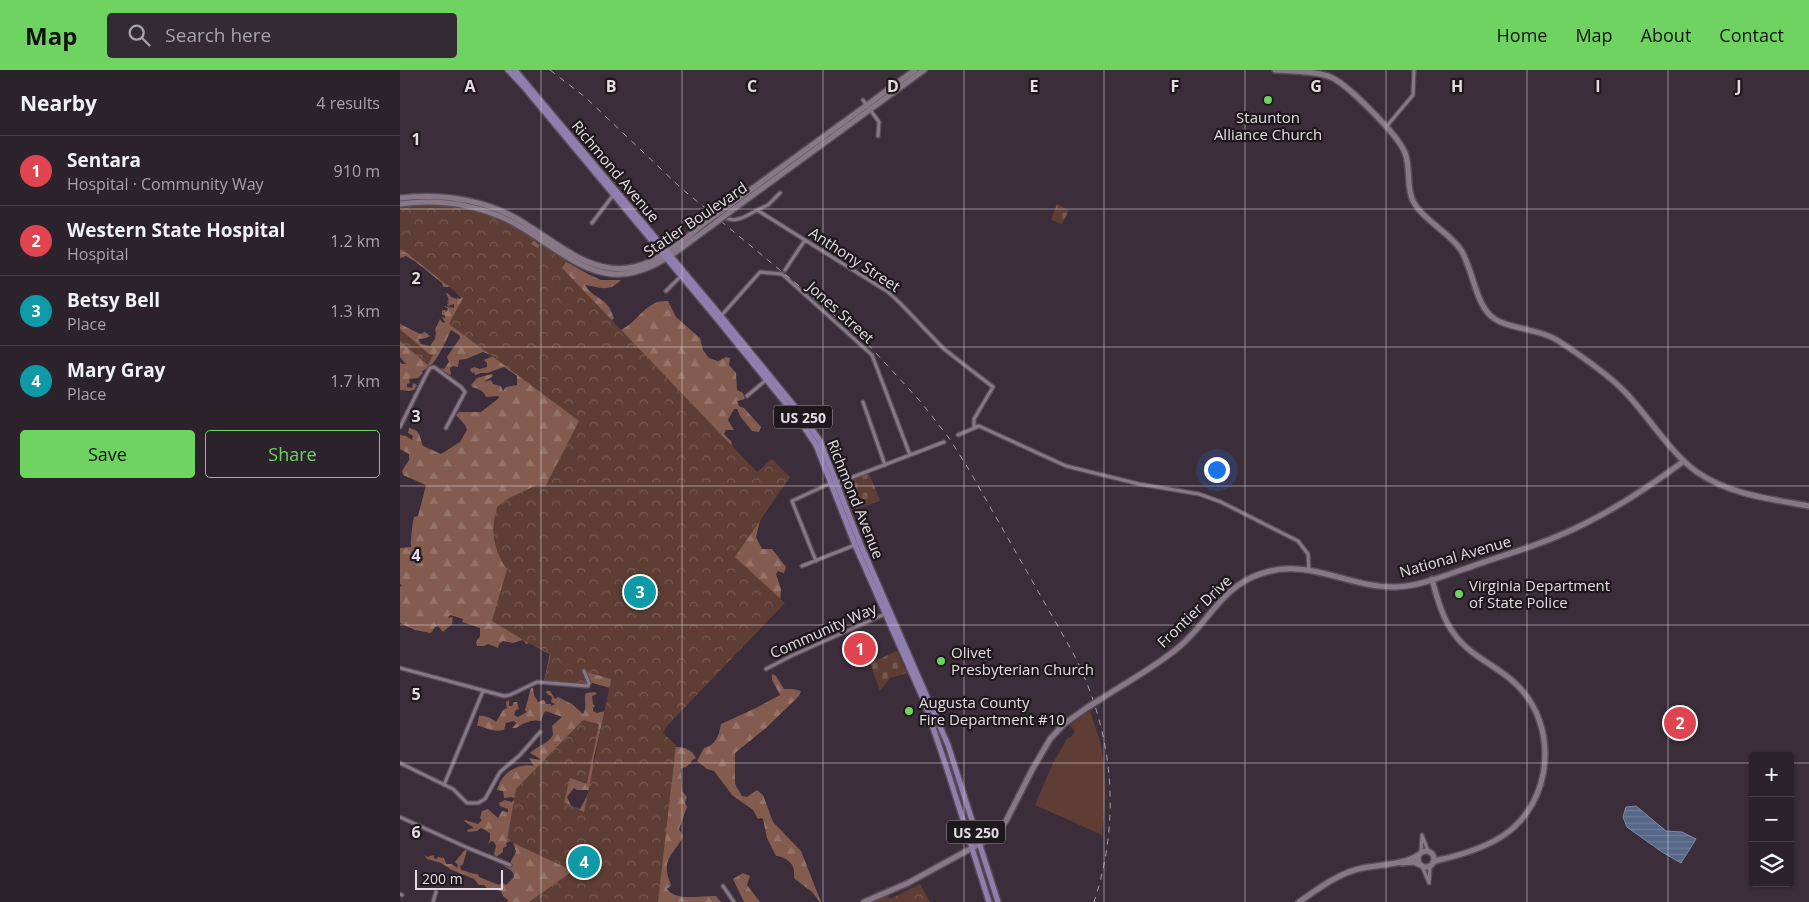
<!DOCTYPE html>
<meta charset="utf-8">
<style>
body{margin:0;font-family:"Open Sans",sans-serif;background:#342a33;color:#f1f3f6}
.controls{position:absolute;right:15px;bottom:15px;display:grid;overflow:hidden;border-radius:5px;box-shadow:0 1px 4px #0004}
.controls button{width:45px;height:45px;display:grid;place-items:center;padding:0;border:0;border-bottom:1px solid #483f47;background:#2c222b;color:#f1f3f6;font:25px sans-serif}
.scale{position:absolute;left:15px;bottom:12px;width:88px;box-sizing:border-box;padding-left:5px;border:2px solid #e4dbe3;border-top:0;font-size:14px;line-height:18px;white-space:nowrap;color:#e4dbe3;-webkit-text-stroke:4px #1e181d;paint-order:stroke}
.you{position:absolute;left:816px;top:399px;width:18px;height:18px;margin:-12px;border:4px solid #fff;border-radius:50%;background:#1a73e8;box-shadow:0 0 0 8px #1a73e833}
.badge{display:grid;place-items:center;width:32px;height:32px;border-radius:50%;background:#6ed360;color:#fff;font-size:16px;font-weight:700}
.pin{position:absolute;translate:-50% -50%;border:2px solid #fff;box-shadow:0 1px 5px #0006}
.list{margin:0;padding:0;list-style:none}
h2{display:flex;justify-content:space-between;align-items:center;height:65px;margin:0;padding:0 20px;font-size:21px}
h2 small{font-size:16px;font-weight:400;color:#a6a4a9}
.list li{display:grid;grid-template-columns:32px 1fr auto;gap:15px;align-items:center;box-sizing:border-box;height:70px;padding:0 20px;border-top:1px solid #483f47}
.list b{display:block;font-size:19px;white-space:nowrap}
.list p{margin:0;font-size:16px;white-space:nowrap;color:#a6a4a9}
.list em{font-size:16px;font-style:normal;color:#a6a4a9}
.actions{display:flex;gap:10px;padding:15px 20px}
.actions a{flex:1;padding:11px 0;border:1px solid #6ed360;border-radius:5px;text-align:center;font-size:18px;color:#6ed360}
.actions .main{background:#6ed360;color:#111}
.icon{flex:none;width:28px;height:28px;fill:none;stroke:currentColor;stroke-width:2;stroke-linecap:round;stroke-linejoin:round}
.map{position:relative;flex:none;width:1409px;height:832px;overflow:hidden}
header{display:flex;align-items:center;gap:30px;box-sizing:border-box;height:70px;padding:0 25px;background:#6ed360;color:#111}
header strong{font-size:24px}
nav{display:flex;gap:28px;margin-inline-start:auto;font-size:18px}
.search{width:350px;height:45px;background:#342a33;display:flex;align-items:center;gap:12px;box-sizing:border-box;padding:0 18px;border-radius:5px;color:#a6a4a9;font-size:19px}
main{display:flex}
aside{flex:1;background:#2c222b}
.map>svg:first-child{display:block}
.grass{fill:#5e3e34}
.forest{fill:url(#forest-firs);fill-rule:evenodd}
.cemetery{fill:url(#cemetery-stones)}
.park{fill:url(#park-crowns)}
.water{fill:url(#water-rules);stroke:#808aa3}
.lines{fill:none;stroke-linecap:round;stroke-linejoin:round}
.street-casing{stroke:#584c57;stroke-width:5.5}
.secondary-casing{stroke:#584c57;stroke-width:8}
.primary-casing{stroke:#584c57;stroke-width:8}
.street{stroke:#887887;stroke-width:3}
.secondary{stroke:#887887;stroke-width:5}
.primary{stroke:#8f7eae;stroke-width:5}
.rail{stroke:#a99ea8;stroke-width:1;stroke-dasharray:6 6;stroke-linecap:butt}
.secondary-bridge-casing{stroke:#584c57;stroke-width:8;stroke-linecap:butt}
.secondary-bridge{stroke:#887887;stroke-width:5}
.grid{fill:none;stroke:#e4dbe3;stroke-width:1;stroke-opacity:0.55}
.poi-dot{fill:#6ed360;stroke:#1e181d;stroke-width:2}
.labels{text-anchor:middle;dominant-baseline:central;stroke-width:4.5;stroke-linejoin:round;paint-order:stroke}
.shield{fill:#1e181d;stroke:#a9a0a8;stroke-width:1}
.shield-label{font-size:14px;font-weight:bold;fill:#e4dbe3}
.poi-label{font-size:15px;fill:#e4dbe3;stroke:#1e181d;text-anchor:start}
.street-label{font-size:15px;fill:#e4dbe3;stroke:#1e181d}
.grid-label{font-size:16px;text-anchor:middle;font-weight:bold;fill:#e4dbe3;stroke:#1e181d;stroke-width:4.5;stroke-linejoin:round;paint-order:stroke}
</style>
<header>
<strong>Map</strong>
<div class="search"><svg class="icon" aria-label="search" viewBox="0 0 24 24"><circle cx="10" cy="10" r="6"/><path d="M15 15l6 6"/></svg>Search here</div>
<nav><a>Home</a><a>Map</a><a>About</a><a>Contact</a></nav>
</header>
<main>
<aside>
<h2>Nearby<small>4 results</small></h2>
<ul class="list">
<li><span class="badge" style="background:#e0444e">1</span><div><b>Sentara</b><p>Hospital · Community Way</p></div><em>910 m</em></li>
<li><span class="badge" style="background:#e0444e">2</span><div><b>Western State Hospital</b><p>Hospital</p></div><em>1.2 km</em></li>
<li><span class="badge" style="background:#0f9aa8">3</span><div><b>Betsy Bell</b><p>Place</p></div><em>1.3 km</em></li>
<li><span class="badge" style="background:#0f9aa8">4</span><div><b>Mary Gray</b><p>Place</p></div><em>1.7 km</em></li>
</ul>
<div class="actions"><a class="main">Save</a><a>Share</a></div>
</aside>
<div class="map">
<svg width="1409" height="832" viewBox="0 0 1409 832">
<defs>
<pattern id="forest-firs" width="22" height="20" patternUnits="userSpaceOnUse" patternTransform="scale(1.25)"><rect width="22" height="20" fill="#845c4f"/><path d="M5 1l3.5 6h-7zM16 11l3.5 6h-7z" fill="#957368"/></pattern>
<pattern id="cemetery-stones" width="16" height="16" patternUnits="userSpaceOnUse" patternTransform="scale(1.25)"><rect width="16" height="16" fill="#5e3e34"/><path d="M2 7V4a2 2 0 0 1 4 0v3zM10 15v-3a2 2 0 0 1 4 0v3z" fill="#755951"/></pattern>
<pattern id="park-crowns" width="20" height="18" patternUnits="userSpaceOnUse" patternTransform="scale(1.25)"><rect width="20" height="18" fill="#5e3e34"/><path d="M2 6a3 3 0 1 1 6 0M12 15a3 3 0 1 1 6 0" fill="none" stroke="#755951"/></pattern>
<pattern id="water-rules" width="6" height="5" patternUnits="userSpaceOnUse" patternTransform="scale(1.25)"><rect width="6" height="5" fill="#556888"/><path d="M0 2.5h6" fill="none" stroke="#6d7d99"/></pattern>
</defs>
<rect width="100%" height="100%" fill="#3b2d39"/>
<!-- grass -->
<path class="grass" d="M690 641C693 651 697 661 700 671 707 702 705 734 702 765L635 735 652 695 668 667 670 668 675 662 670 655Z"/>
<!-- forest -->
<path class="forest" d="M0 138 130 168 152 184 188 204 201 210H221C208 223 201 217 185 215 192 227 202 227 209 237 211 240 212 245 214 248L206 256 213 264C219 261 225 258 230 254 243 243 250 230 268 231L276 247 300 268 303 280 309 288 318 291 326 287 330 288 329 295 336 303 337 320 343 323 345 329 337 331 339 336 344 338 361 357 359 362 352 361 340 346 337 339H334L328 350 334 360H326L324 364 331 371 333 379 355 404 390 407 361 446 356 467 362 479H372L386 497 384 503 378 501 376 504 381 519 380 534 259 658 274 677C283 677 291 678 296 688L292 690 291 693 286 697 282 698 281 701 282 721 287 727 285 732 287 737 279 759 283 766C278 779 265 786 267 801 267 806 270 811 271 816L267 819C277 832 301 825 316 826L321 832H107L108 830 103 826 101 821 87 818 84 815H79L74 809 52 800 41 793 27 789 24 785 27 787 34 785V788L36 789 39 787 44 788 46 794H52L57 798 58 795 55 792 65 780H67L63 794 60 796 61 800C67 801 71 804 78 804L79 807 99 815 102 812 106 815 114 807C113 799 107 799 102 794L111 795V791L116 782 113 772 110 771 106 773 107 776 103 778V782L96 787 94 784 96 776 94 772 91 771 88 774 90 769V763L81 758 77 761 68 762 67 760 74 758 64 751 65 750 78 754 82 750 80 748 82 741 88 739 98 748 102 741 108 742V739L100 736 99 733 105 730 112 732 115 729 112 727 104 728 103 721 97 720C102 702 117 693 134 696L129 688 142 690 130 683C137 676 148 674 153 665L152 656 162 647 146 641 144 643 141 651C132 649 124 653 116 658H112L117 653 113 651 106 653 104 660C99 661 93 661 88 659 83 658 83 656 77 656L79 646C85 645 91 648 96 652L103 640 107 638 106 632 109 630V636H112L114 632H117L119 639 116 640 114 645 118 647 127 642 125 640 131 618H133L134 625 138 632 144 630 146 634H151V636L155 634 151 632 152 627 146 623 147 621H150L155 629 158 627 172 634 183 644C188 637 183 630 186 623L195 622 197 624 192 626 193 634 195 636 193 638V641L197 643 205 641 194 687 193 694 195 696 214 619 189 612 186 614 144 611 150 584 129 573 126 574 123 570 113 573 103 571 99 574 98 578 88 574 84 576H77L76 572 80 566V558L62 552 63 549 50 545 48 548 53 547 52 554 43 562 38 556 35 557 31 563 15 560 0 553V517L2 515 0 514V478L11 477C10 474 13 450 14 447L18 446 26 415 3 405 2 401 9 390V384L0 379V365L6 366 12 370 13 366 8 363 9 358C21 361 19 365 23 376L41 384 60 372 67 360 65 355 56 345 59 342H81L99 328 98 326 86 327C84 321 79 319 72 317L71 315 77 308 92 304 93 306 84 312 91 310 93 314 101 316 103 321 106 317 117 315V306L104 297 87 303H81L75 305 74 302 72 303 70 299 74 297 80 299 87 297V293L84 290 93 286 83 282 66 289 59 290 58 297 53 296 50 298 51 305 42 301 41 298 44 299 49 292 47 287 60 268 59 265 51 260C45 272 36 297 22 301L23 303 18 308 9 309 10 313 7 314V317L12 318 13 313 17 315 14 320 9 321 0 320V292L2 294H6L0 287V254L20 264 25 262 30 266 26 268 18 269 21 274 30 276 35 269 36 262 35 260 40 249 43 253 45 252 42 247 45 248V245H42V240H46L45 242 48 240 47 238 43 236 54 238V234L48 236 47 234 49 233 47 231 49 230 46 223 49 224 51 227 57 229 58 227 59 229 62 228 51 217H43L42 213 16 192 6 186 0 188ZM174 718 177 720H188L189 722 180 739 171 736 167 727Z
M372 604 376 606 384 619H393L401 621 399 626 366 658 335 683V714L342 726 347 727 357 720 363 725 373 752 401 781 421 832H420L412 822 395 809C393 805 395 801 393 797 391 791 383 786 376 786L367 768 363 749 361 748 358 749 353 740 332 725 314 701 307 699 297 691 304 678C316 675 319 665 321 654L356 638 380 625 372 610Z
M343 803 350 806 347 815 360 832H344L333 809Z"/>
<!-- cemetery -->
<path class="cemetery" d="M657 134 669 140 662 154 651 150Z
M469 403 480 431 450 441 440 414Z
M497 581 507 603 490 608 480 621 470 593Z"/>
<!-- park -->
<path class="park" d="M20 135C63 135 95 144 132 166L134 170 131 174 138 178 140 174H144L168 189 162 198 357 402 372 389 390 407 335 487 385 533 267 656 263 663 276 675 258 832H129L170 803 171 800 107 770 116 719 183 650 199 654 187 714 170 708 164 732 184 742 211 609 183 601 186 614 144 611 151 584 123 570 92 551 107 499C98 488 91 467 94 453 94 447 97 443 97 437L107 429 137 415 145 417 179 351 49 254 63 228 8 184 0 179V137Z
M0 259 29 284 33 285 28 295 0 271Z
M520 814 530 832H471L488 826 490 829Z"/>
<!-- water -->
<path class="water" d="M1236 736 1266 761 1282 762 1296 769 1281 793 1262 782 1227 757 1223 747 1226 737Z"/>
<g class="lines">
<defs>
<path id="street" d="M463 30 479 52 478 66
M986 57 1013 25 1014 0
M357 140 368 135 380 123
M324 147C334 154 347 146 357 140L488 222 500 233 544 279 593 317 574 349V358
M192 153 214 124
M385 200 405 170
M266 221 281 206
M321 246 360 202 382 204 472 285 510 385
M347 326 366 310
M463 332 485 395
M0 357 26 305 30 298 34 297 61 317 65 322 46 358
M558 365 579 356 666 396 739 414 799 424 821 432 898 471 908 484 909 500
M416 491 392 431 431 413 445 410 544 372
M402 496 460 473
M0 598 104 626 110 625 137 612 188 616 189 613 184 601
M366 599 391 586 485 544
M0 693 53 719 67 733H78L85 729 100 702 120 685 140 662
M44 715 83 621
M0 747 68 778 110 795
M1022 765 1028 781
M1021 782 1022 766
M1022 796 1029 813
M1029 813 1030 796
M323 816 334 832
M0 824 2 825
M33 832 36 822"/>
<path id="secondary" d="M875 0C892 1 912 1 928 6 945 11 999 66 1005 83 1011 98 1006 117 1013 131 1023 150 1049 162 1061 180 1072 198 1075 228 1088 243 1102 260 1137 257 1157 270 1180 285 1208 304 1226 323 1248 346 1272 385 1297 402 1330 425 1371 429 1409 436
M0 128C37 124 74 128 108 144 148 163 186 208 234 197 261 191 284 169 305 153
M0 134C37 129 74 134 108 150 148 169 187 215 235 202 263 195 287 173 310 157
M327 137 515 0
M331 141 524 0
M1032 509C1037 528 1043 550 1055 565 1071 587 1098 596 1117 615 1159 656 1153 732 1104 765 1088 776 1070 782 1051 787 1045 789 1039 789 1033 792
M701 629C727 612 755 597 779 577 810 551 821 516 863 503 909 488 950 518 996 517 1022 516 1048 504 1073 496 1101 486 1130 478 1158 466 1204 447 1245 420 1284 391
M1018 789a8 8 0 1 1 16 0a8 8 0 1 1-16 0Z
M1002 793 1014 792 1020 795
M464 832 508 813 594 766 606 751 632 700 650 669 664 654 688 637
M899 832C918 819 936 805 958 799 977 794 1001 796 1018 785"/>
<path id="primary" d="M108 0 123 16 317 249 400 351 416 375 455 475 524 631 547 699 589 832
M115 0 321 246 405 349 420 371 460 473 548 675 598 832"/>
</defs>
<!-- street casing -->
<use href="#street" class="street-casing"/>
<!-- secondary casing -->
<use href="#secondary" class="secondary-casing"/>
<!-- primary casing -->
<use href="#primary" class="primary-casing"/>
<!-- street -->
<use href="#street" class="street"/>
<!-- secondary -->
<use href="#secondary" class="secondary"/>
<!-- primary -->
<use href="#primary" class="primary"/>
<!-- rail -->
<path class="rail" d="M150 0 185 27 281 118 463 269 520 331 549 368 568 398 672 581C713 659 722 748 694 832"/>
<defs>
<path id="secondary-bridge" d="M305 153 327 137
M310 157 331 141
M688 637 701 629"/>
</defs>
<!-- secondary-bridge casing -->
<use href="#secondary-bridge" class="secondary-bridge-casing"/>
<!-- secondary-bridge -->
<use href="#secondary-bridge" class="secondary-bridge"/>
</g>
<!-- grid -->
<path class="grid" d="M141 0V832M282 0V832M423 0V832M564 0V832M704 0V832M845 0V832M986 0V832M1127 0V832M1268 0V832M0 139H1409M0 277H1409M0 416H1409M0 555H1409M0 693H1353M1390 693H1409"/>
<!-- markers -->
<g class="poi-dot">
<circle cx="868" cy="30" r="5"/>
<circle cx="1059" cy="524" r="5"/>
<circle cx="541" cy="591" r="5"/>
<circle cx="509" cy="641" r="5"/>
</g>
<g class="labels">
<!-- shield labels -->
<g class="shield">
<rect x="374" y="335.5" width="58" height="23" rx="4"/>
<rect x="547" y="750.5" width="58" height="23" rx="4"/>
</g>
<g class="shield-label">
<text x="403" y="347">US 250</text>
<text x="576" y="762">US 250</text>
</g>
<!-- poi labels -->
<g class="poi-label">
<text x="868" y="47" text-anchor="middle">Staunton<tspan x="868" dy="17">Alliance Church</tspan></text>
<text x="1069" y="515">Virginia Department<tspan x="1069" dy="17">of State Police</tspan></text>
<text x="551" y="582">Olivet<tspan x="551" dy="17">Presbyterian Church</tspan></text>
<text x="519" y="632">Augusta County<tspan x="519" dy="17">Fire Department #10</tspan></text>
</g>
<!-- street labels -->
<g class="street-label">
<text transform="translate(216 101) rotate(50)">Richmond Avenue</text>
<text transform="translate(295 149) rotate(-34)">Statler Boulevard</text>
<text transform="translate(455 189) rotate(33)">Anthony Street</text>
<text transform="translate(441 242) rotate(42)">Jones Street</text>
<text transform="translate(456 429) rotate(68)">Richmond Avenue</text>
<text transform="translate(1055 486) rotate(-16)">National Avenue</text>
<text transform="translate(794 541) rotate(-44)">Frontier Drive</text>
<text transform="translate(423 560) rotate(-24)">Community Way</text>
</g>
</g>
<g class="grid-label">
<text x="70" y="22">A</text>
<text x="211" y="22">B</text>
<text x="352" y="22">C</text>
<text x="493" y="22">D</text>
<text x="634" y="22">E</text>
<text x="775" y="22">F</text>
<text x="916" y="22">G</text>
<text x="1057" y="22">H</text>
<text x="1198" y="22">I</text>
<text x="1339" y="22">J</text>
<text x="16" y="75">1</text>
<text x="16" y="214">2</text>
<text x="16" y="352">3</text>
<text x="16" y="491">4</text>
<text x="16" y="630">5</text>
<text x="16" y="768">6</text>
</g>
</svg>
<div class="controls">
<button>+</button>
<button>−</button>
<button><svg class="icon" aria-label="layers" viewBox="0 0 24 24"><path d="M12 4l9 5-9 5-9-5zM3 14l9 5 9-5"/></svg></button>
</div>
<div class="scale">200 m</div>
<div class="you"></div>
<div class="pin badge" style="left:460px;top:579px;background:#e0444e">1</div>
<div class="pin badge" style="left:1280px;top:653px;background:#e0444e">2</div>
<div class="pin badge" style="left:240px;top:522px;background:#0f9aa8">3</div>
<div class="pin badge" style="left:184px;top:792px;background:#0f9aa8">4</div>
</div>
</main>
